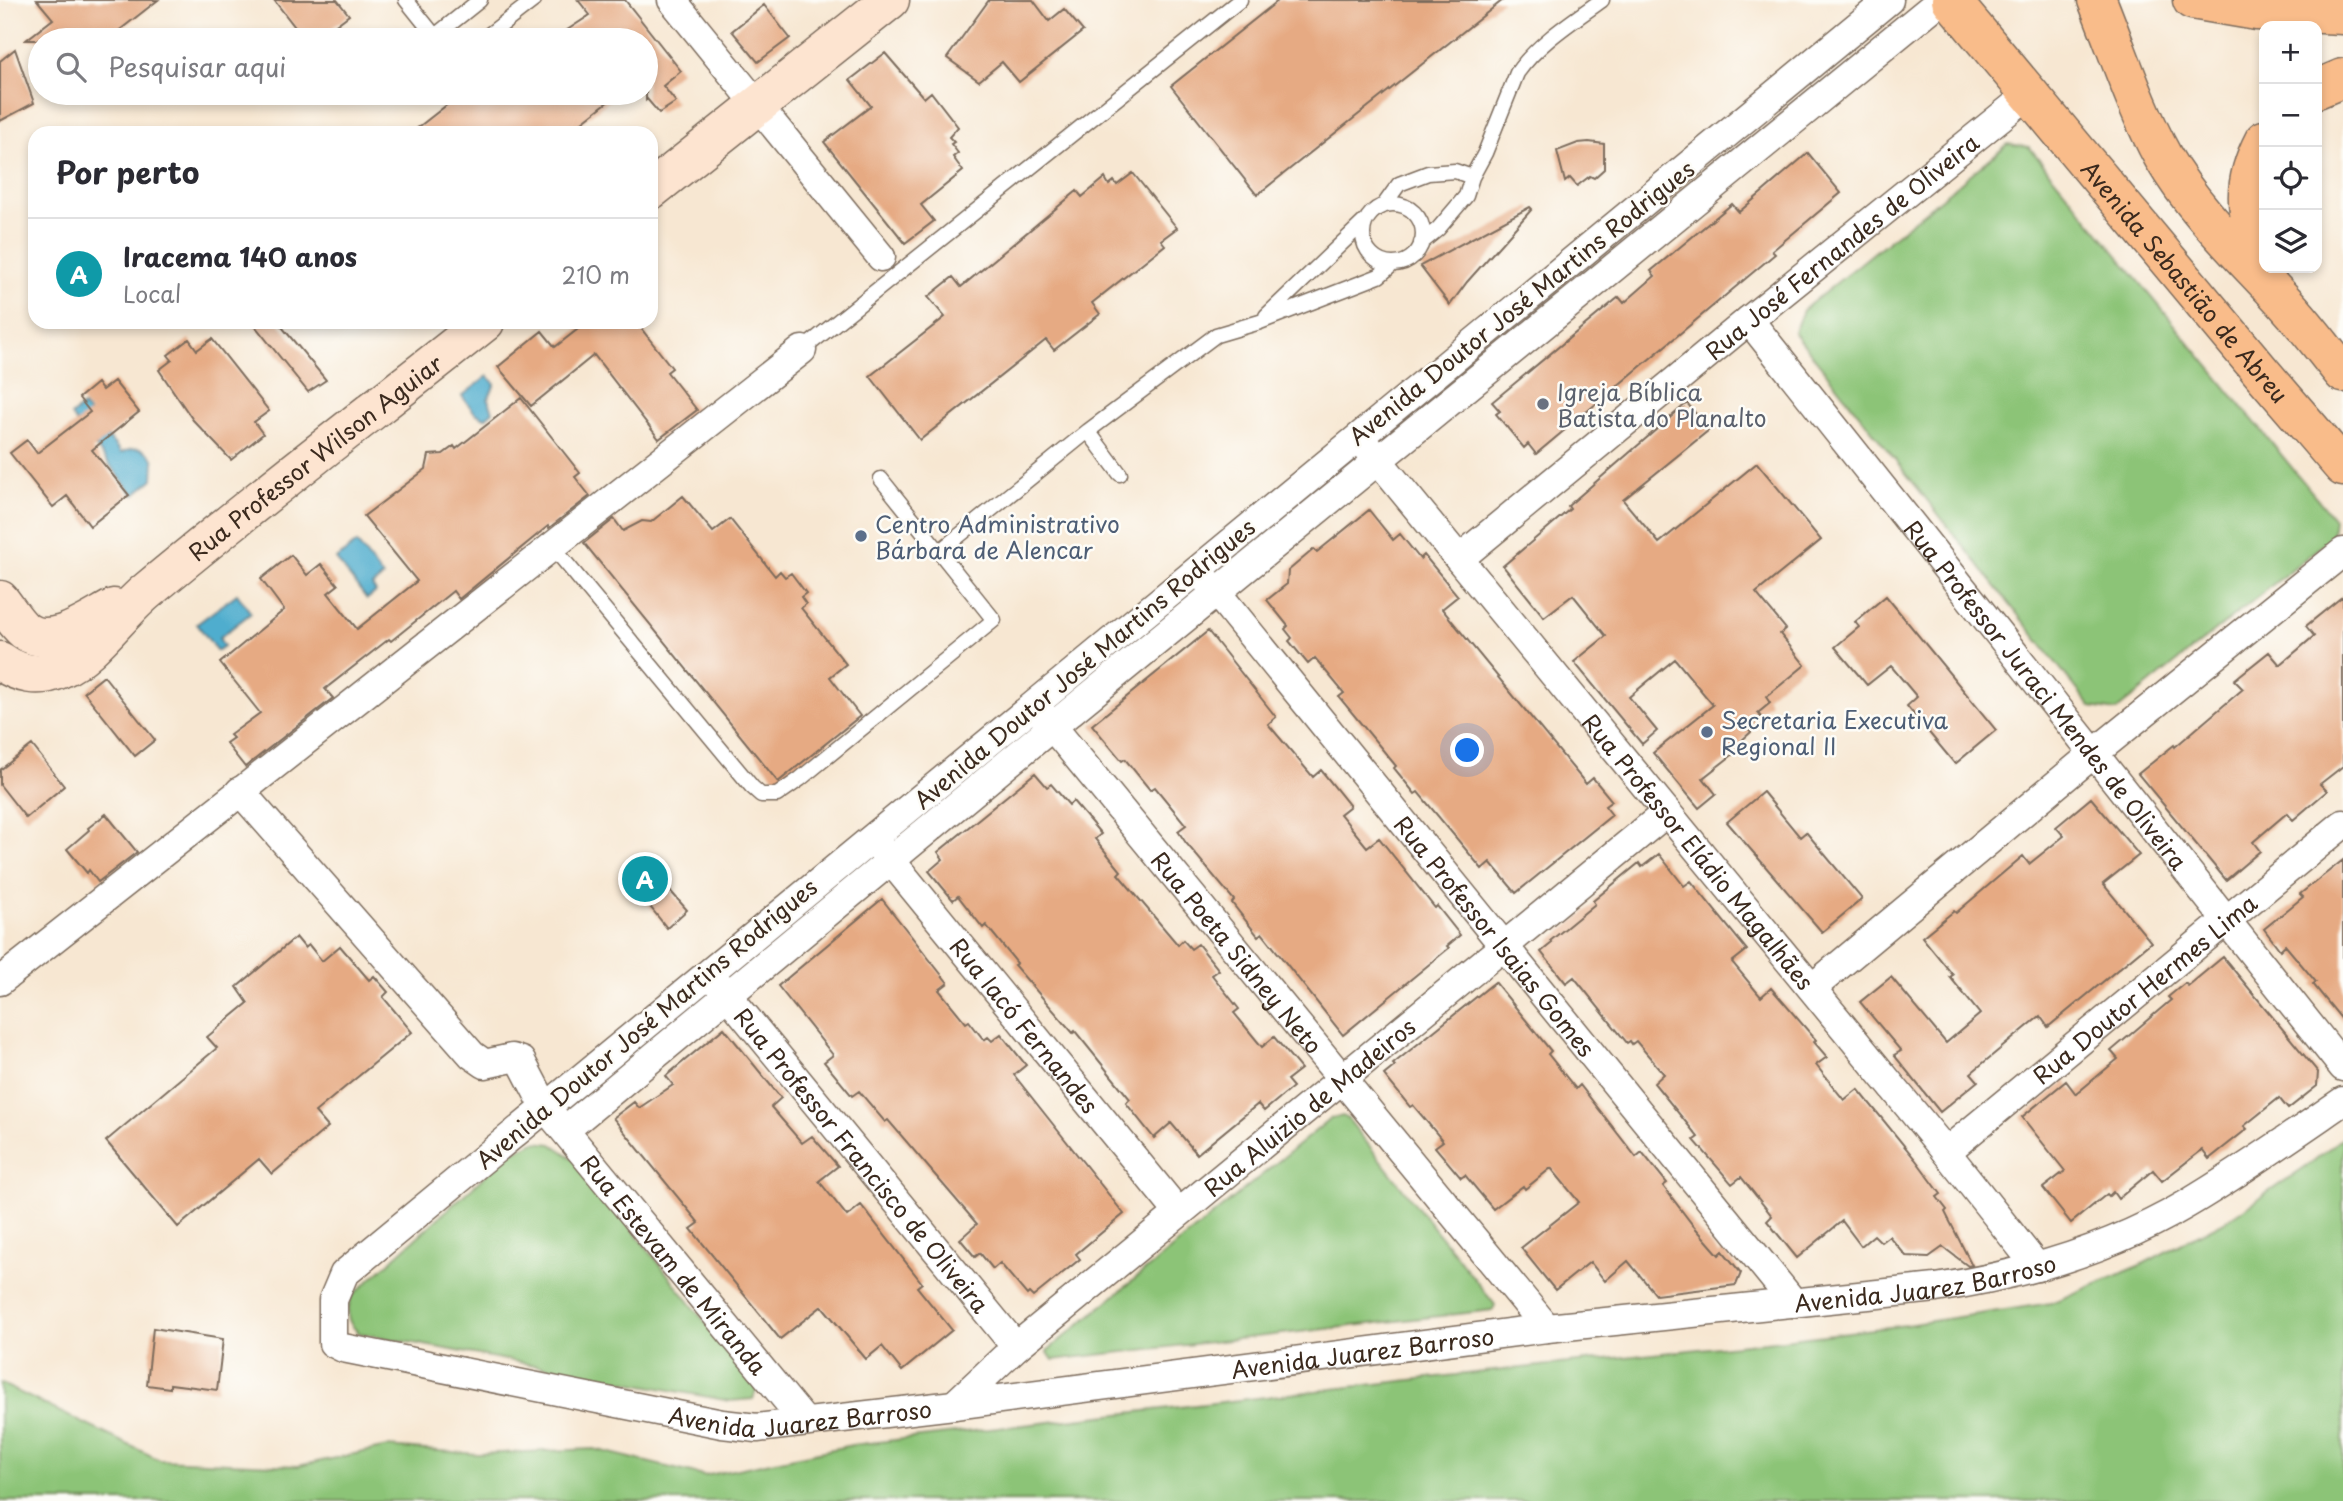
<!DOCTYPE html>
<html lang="pt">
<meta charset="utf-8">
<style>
body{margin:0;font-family:"Playpen Sans",sans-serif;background:#f2f2f3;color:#2b2b33}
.controls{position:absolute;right:21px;top:21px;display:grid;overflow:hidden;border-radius:14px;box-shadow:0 4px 10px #0003}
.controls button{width:63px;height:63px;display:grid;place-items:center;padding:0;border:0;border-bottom:2px solid #e1e1e2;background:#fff;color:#2b2b33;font:35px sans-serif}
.you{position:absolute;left:1468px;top:751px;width:24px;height:24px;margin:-18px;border:5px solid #fff;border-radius:50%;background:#1a73e8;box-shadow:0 0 0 10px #1a73e833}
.badge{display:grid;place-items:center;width:46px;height:46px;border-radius:50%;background:#b5179e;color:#fff;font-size:23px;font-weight:700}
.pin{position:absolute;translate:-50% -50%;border:4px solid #fff;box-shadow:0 2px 7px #0006}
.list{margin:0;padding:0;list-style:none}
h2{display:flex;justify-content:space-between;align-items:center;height:91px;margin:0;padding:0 28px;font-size:30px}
h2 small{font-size:23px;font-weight:400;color:#7c7c81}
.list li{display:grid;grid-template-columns:46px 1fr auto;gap:21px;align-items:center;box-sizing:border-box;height:112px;padding:0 28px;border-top:2px solid #e1e1e2}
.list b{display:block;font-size:26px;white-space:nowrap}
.list p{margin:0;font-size:23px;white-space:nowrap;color:#7c7c81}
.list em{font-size:23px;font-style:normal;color:#7c7c81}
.icon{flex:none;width:38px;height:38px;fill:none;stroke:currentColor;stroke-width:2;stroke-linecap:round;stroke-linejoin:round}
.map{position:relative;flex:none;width:2343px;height:1501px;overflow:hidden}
.search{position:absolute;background:#fff;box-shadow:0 4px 10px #0003;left:28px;top:28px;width:630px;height:77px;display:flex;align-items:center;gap:18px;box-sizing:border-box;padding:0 24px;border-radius:38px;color:#7c7c81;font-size:26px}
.panel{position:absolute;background:#fff;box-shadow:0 4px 10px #0003;left:28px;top:126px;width:630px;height:203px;border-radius:21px}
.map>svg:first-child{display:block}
.green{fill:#8cc477;stroke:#64774a;stroke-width:2}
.water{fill:#50adce;stroke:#466c76;stroke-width:2}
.building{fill:#e6aa83}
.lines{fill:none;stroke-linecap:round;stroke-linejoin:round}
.lane-casing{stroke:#7d6c5d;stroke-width:17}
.street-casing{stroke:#7d6c5d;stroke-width:31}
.secondary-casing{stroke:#7d6c5d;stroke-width:41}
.primary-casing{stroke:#7d6c5d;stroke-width:41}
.lane{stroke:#fff;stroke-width:14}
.street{stroke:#fff;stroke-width:28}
.secondary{stroke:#fde4d0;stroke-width:38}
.primary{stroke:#f9bc8a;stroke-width:38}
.worship-dot{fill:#6b7280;stroke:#fdfcf7;stroke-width:2.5}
.service-dot{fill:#5c6f8a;stroke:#fdfcf7;stroke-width:2.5}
.labels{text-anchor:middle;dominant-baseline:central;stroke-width:5;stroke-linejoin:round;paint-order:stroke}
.street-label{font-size:23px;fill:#3b2a1e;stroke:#fdfcf7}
.worship-label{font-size:23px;fill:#5b616d;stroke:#fdfcf7;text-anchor:start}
.service-label{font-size:23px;fill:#4e5e75;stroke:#fdfcf7;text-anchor:start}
</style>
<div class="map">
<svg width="2343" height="1501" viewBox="0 0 2343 1501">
<rect width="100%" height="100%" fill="#fdfcf7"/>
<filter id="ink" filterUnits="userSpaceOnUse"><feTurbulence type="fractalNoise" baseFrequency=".0143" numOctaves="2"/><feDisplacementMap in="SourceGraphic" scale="14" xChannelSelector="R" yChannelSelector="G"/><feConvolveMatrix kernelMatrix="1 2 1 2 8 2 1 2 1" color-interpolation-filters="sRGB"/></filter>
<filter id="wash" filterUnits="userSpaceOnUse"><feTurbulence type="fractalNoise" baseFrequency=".00686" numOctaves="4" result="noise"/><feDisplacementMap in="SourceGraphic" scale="28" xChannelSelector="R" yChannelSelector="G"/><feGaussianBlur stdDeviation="1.57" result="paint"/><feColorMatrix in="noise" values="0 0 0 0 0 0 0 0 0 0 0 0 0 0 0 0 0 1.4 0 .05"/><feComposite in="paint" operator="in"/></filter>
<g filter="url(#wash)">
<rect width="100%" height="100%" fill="#f7e7d2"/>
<!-- green -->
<path class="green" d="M2008 144 2029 147 2334 519 2332 537 2116 711 2091 707 1794 332 1803 310Z
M1343 1116 1348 1119 1495 1305 1493 1310 1053 1360 1047 1351 1330 1119Z
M2343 1137V1501H0V1383L160 1460 298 1466 387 1447 478 1454 594 1449 704 1476 852 1445 1419 1379 1775 1341 1906 1325 2051 1303 2139 1266 2232 1217 2312 1162Z
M535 1142 552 1144 580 1163 757 1388 753 1399 730 1401 359 1333C345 1321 347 1314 351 1297L510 1153Z"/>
<!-- water -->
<path class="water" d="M488 376 495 384 488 399 493 411 485 418 475 413 462 396Z
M83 406 121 453C136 446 145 446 154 460L153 479 134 495 71 416Z
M357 543 383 577 372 586 376 592 367 599 336 559Z
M237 594 251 613 219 638 224 646 217 651 197 624Z"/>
<g id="blocks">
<!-- building -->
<path class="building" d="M37 0H158L107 40H26L53 19Z
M274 0H337L349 15 316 40H305Z
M578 0H625L681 71 663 86 676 102 659 113 647 99 646 100V40H552L590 15Z
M989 0H1033L1049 21 1064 9 1083 31 1019 82 1002 62 979 81 947 58Z
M1279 0H1503L1257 195 1171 86Z
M764 5 790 38 758 62 732 31Z
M15 49 34 103 0 121V61Z
M885 53 924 98 931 92 958 127 949 137 954 142 951 144 958 153 953 157 963 171 921 205 934 221 905 243 824 142 871 106 850 80Z
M462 93H619L568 133H411Z
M1589 142 1604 144V169L1594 178 1590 176 1577 186 1570 178 1565 182 1557 151 1578 143Z
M1808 153 1841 193 1772 251 1775 254 1536 454 1528 444 1524 448 1496 414 1500 411 1492 402 1619 297 1624 303 1655 276 1651 271 1732 204 1739 212Z
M1133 173 1177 228 1161 240 1165 245 1092 303 1100 314 1054 350 1046 340 920 440 870 376 945 317 928 297 953 277 961 287 1077 191 1082 197 1105 178 1109 185 1114 181 1117 185Z
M1530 207 1532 209 1467 282 1450 305 1420 266Z
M252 322H278L326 380 308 392Z
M587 322H636L672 368 667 372 697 410 659 439 594 355 531 406 498 367 542 331 555 347Z
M189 339 197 350 212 339 269 411 254 422 263 434 231 460 193 420 159 370 172 360 168 355Z
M114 381 139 412 92 450 129 495 90 526 67 496 53 507 10 453 27 440 37 453 90 412 79 398 97 383 102 390Z
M521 398 580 473 575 477 590 496 549 528 548 526 459 599 453 591 391 641 389 639 325 689 333 698 245 767 226 743 233 738 230 735 260 713 220 663 284 610 261 579 291 555 307 575 321 564 338 585 328 593 357 629 417 581 364 516 426 469 429 455 443 454 454 446 456 449Z
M1687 403 1709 430 1623 500 1659 543 1757 463 1821 540 1756 593 1786 629 1780 634 1805 665 1766 697 1770 703 1758 713 1761 717 1748 728 1751 732 1741 741 1745 745 1703 778 1716 794 1699 808 1653 753 1713 705 1675 659 1629 697 1657 731 1642 744 1574 662 1606 636 1573 595 1544 617 1503 566 1570 509 1568 506Z
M683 496 713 532 730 519 775 576 780 571 785 577 791 573 806 593 801 597 806 604 801 608 846 664 830 677 860 716 778 782 584 543 614 519 623 531 642 521 651 522Z
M1369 510 1393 540 1400 534 1420 559 1424 555 1458 596 1442 609 1586 784 1593 778 1612 801 1605 806 1612 815 1516 893 1490 862 1482 869 1418 792 1415 794 1394 768 1396 766 1339 697 1344 693 1315 658 1308 664 1289 641 1292 638 1285 629 1288 626 1267 600 1287 584 1288 571 1314 549 1317 552Z
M1886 596 1996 730 1955 764 1907 706 1917 697 1891 666 1867 685 1835 647 1859 627 1855 622Z
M2343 596V766L2320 784 2327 791 2293 820 2287 813 2253 842 2260 851 2226 880 2138 774 2174 745 2175 747 2243 689 2234 680 2269 652 2280 665 2314 636 2306 626Z
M1208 631 1276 717 1268 724 1313 777 1321 770 1350 806 1340 814 1367 847 1379 838 1435 908 1437 906 1460 935 1447 946 1449 948 1343 1035 1262 933 1258 936 1232 903 1234 900 1186 843 1178 831 1186 825 1155 787 1150 790 1125 759 1122 761 1092 725Z
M104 676 155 740 135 756 84 692Z
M32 745 64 786 26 818 0 785V770Z
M1035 773 1047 787 1051 784 1069 805 1073 801 1101 834 1095 839 1121 871 1118 874 1178 945 1183 940 1191 949 1198 944 1219 970 1212 975 1239 1009 1234 1013 1262 1047 1274 1037 1301 1069 1287 1080 1293 1087 1264 1111 1258 1104 1197 1154 1171 1123 1154 1138 1126 1103 1130 1099 1075 1031 1073 1033 1014 965 1017 963 986 925 983 928 958 896 953 900 929 871 943 859 938 852Z
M1763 792 1800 837 1806 832 1862 899 1822 932 1727 822Z
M2091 798 2139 855 2103 884 2151 942 2048 1027 2040 1016 1971 1073 1978 1081 1940 1112 1894 1055 1901 1051 1860 1002 1891 977 1946 1043 1980 1014 1950 977 1953 975 1922 937 1954 911 1956 913 2023 856 2029 864 2064 836 2056 827Z
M106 814 137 852 98 882 89 870 87 873 67 849 89 830 88 828Z
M1659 854 1684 886 1691 881 1747 950 1732 962 1761 997 1771 988 1816 1040 1814 1042 1827 1057 1816 1065 1844 1100 1858 1089 1915 1159 1941 1194 1937 1197 1947 1210 1945 1212 1972 1265 1968 1266 1943 1247 1929 1257 1906 1256 1889 1236 1881 1242 1874 1235 1861 1246 1842 1221 1797 1258 1767 1221 1772 1216 1741 1177 1732 1184 1694 1140 1698 1137 1654 1083 1664 1074 1636 1041 1632 1044 1630 1041 1627 1043 1574 977 1566 983 1541 952 1552 943 1550 941 1595 904 1593 901 1639 863 1642 867Z
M2343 860V1021L2313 984 2316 982 2285 945 2280 950 2264 929 2303 897 2300 894Z
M659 878 687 910 667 928 640 894Z
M882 899 948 983 939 990 966 1023 969 1021 984 1040 988 1037 992 1041 1001 1034 1026 1065 1014 1075 1124 1214 1076 1254 1080 1259 1033 1297 1029 1293 1027 1295 1000 1263 993 1269 980 1253 975 1257 960 1239 977 1224 888 1120 885 1122 859 1091 852 1096 824 1062 833 1055 778 986Z
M296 937 305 948 309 945 322 961 340 946 369 980 374 976 388 992 383 997 412 1032 315 1112 328 1127 272 1174 259 1159 178 1227 106 1141 217 1048 207 1037 248 1003 237 987Z
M2223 957 2318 1072 2317 1086 2288 1109 2279 1098 2244 1126 2247 1129 2209 1159 2202 1150 2162 1181 2153 1170 2118 1199 2113 1192 2109 1196 2107 1194 2071 1223 2043 1188 2065 1171 2022 1117 2066 1081 2076 1094 2118 1059 2111 1051 2171 1000 2168 997 2185 983 2188 986Z
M1495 982 1551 1051 1548 1054 1576 1089 1580 1085 1636 1157 1642 1152 1667 1183 1663 1186 1692 1224 1719 1255 1723 1251 1741 1273 1736 1285 1656 1295 1628 1261 1605 1281 1590 1262 1555 1290 1521 1248 1579 1202 1551 1168 1525 1189 1523 1186 1493 1209 1465 1175 1461 1178 1435 1147 1443 1141 1413 1105 1410 1107 1384 1075 1395 1066 1393 1064Z
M724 1028 781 1098 771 1107 802 1143 812 1136 838 1166 819 1181 847 1216 861 1205 922 1283 917 1287 952 1330 902 1371 882 1346 866 1359 822 1306 780 1339 691 1229 699 1223 613 1118 634 1102 639 1108 673 1085 666 1076Z
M153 1328 223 1339 217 1390 170 1384V1388L147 1385Z"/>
</g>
</g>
<g filter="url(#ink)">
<use href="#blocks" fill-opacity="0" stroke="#7d6c5d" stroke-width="2"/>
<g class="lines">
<defs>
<path id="lane" d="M406 0 438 40
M435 36 480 0
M482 40 534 0
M1363 234a30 30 0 1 1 60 0a30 30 0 1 1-60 0Z
M1384 205 1399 184 1428 173 1455 171 1472 177
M1421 243 1438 229 1466 196 1472 177 1485 153 1517 73C1538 43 1573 21 1602 0
M1266 316 1365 221
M802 350 1240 0
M1088 431 1120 474
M552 546 752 787 761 795H777L800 779 994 620 881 479
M939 552 1088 431 1216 335 1260 322 1379 276 1393 264"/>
<g id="street">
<path d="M672 0 881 257"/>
<path id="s1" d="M1889 0 344 1274 333 1300V1343L343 1348 722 1424 757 1428 954 1405 1547 1328 1936 1288C2022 1275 2111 1249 2187 1204 2241 1172 2292 1136 2343 1101"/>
<path id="s2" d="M1749 320 2343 1067"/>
<path id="s3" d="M1367 447 1946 1152 2037 1267"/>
<path id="s4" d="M1459 559 1749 320 2029 94"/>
<path id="s5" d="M1204 577 1794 1303"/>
<path id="s6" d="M1042 714 1547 1328"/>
<path id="s7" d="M240 791 472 1055 485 1064 512 1058 521 1061 545 1107 805 1422"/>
<path id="s8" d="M879 846 1178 1212"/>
<path d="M0 981 802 350"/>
<path id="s9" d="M716 981 1016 1347"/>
<path d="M1812 988 2093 754 2343 552"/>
<path d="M565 1130 1053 726 1941 0"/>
<path id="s10" d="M1946 1152 2343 824"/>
<path id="s11" d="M954 1405 1016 1347 1667 812"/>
</g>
<g id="secondary">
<path d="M651 190 890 0"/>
<path d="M0 600C8 610 16 624 25 631 51 650 91 620 114 608"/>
<path id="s12" d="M0 661C18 674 39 679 60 669 93 655 119 614 147 591 257 499 372 412 485 322"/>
</g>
<g id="primary">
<path id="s13" d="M1951 0 2263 374 2343 467"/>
<path d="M2097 0C2118 52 2136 108 2163 157 2196 214 2246 259 2289 307 2308 328 2325 351 2343 373"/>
<path d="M2192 0 2257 11 2343 15"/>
<path d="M2317 89 2343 78"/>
<path d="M2264 140C2243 180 2242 213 2264 254"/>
</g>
</defs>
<!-- lane casing -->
<use href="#lane" class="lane-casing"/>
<!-- street casing -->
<use href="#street" class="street-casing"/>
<!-- secondary casing -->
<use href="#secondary" class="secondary-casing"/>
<!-- primary casing -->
<use href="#primary" class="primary-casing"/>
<!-- lane -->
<use href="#lane" class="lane"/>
<!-- street -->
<use href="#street" class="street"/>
<!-- secondary -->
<use href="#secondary" class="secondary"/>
<!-- primary -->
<use href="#primary" class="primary"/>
</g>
</g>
<!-- markers -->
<circle class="worship-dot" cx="1543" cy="404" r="7"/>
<g class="service-dot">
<circle cx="861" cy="536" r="7"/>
<circle cx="1707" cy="732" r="7"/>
</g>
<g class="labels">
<!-- street labels -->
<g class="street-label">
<text stroke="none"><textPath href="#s4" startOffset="494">Rua José Fernandes de Oliveira</textPath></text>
<text stroke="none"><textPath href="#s13" startOffset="366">Avenida Sebastião de Abreu</textPath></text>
<text transform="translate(1521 302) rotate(-39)">Avenida Doutor José Martins Rodrigues</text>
<text stroke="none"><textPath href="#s12" startOffset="396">Rua Professor Wilson Aguiar</textPath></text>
<text transform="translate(1084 663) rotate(-40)">Avenida Doutor José Martins Rodrigues</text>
<text stroke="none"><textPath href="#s2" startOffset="478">Rua Professor Juraci Mendes de Oliveira</textPath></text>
<text stroke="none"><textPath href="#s3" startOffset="523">Rua Professor Eládio Magalhães</textPath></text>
<text stroke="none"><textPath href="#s5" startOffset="462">Rua Professor Isaias Gomes</textPath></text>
<text stroke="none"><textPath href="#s6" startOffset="308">Rua Poeta Sidney Neto</textPath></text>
<text stroke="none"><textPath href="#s10" startOffset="257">Rua Doutor Hermes Lima</textPath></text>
<text transform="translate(646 1023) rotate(-40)">Avenida Doutor José Martins Rodrigues</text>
<text stroke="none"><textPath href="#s8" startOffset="231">Rua Iacó Fernandes</textPath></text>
<text stroke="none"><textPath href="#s11" startOffset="464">Rua Aluizio de Madeiros</textPath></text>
<text stroke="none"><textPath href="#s9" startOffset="231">Rua Professor Francisco de Oliveira</textPath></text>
<text stroke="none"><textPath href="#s7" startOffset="660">Rua Estevam de Miranda</textPath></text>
<text stroke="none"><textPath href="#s1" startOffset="3684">Avenida Juarez Barroso</textPath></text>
<text stroke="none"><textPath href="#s1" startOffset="3117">Avenida Juarez Barroso</textPath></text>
<text stroke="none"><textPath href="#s1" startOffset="2550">Avenida Juarez Barroso</textPath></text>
</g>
<!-- worship labels -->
<g class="worship-label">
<text x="1557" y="391">Igreja Bíblica<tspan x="1557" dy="26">Batista do Planalto</tspan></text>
</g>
<!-- service labels -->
<g class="service-label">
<text x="875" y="523">Centro Administrativo<tspan x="875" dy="26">Bárbara de Alencar</tspan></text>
<text x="1721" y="719">Secretaria Executiva<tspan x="1721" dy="26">Regional II</tspan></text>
</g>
</g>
</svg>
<div class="controls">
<button>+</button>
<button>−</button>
<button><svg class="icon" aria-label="locate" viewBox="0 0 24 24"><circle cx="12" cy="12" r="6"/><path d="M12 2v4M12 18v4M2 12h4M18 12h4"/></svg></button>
<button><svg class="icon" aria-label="layers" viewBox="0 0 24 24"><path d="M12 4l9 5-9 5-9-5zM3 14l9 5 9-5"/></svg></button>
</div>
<div class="you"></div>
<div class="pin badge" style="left:645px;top:879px;background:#0f9aa8">A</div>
<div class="search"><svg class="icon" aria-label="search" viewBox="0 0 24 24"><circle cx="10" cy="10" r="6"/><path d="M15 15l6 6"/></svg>Pesquisar aqui</div>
<section class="panel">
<h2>Por perto<small></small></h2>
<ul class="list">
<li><span class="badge" style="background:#0f9aa8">A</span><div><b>Iracema 140 anos</b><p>Local</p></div><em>210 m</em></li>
</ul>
</section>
</div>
